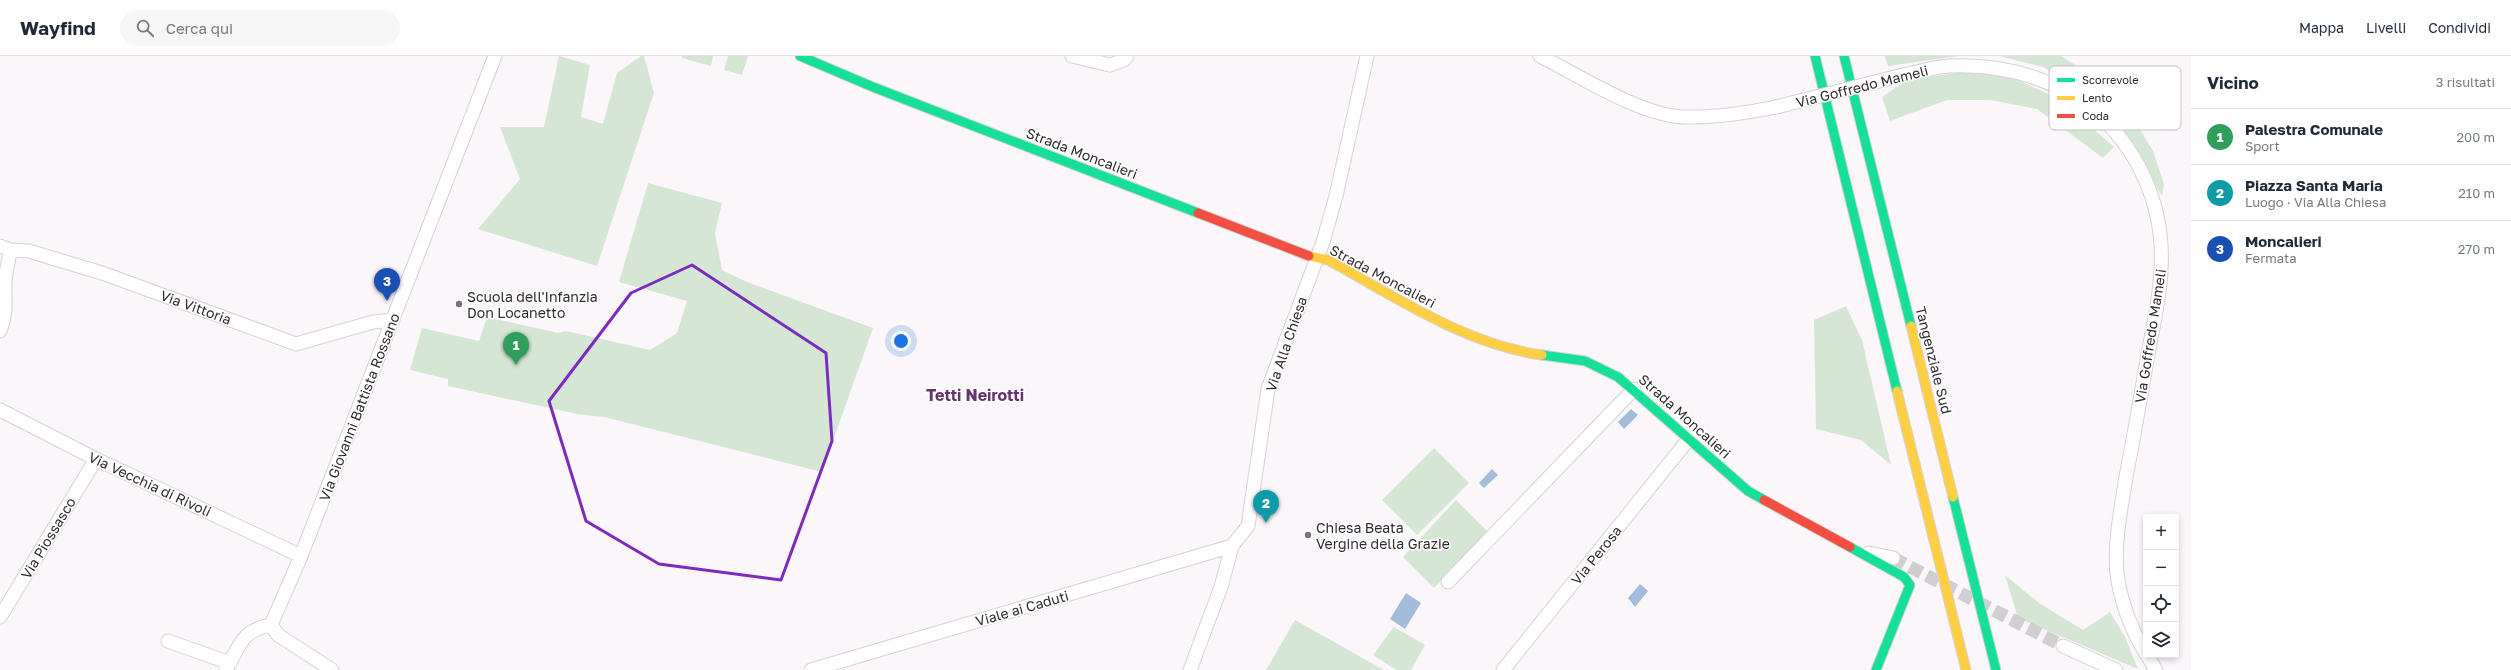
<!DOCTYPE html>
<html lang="it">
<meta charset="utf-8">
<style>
body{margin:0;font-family:"Golos Text",sans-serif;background:#f6f6f7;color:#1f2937}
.controls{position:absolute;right:12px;bottom:12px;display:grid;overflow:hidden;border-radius:4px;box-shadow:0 2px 6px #0003}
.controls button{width:36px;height:36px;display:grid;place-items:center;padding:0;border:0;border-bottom:1px solid #e0e1e3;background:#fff;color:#1f2937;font:20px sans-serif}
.you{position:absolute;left:901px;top:285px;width:14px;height:14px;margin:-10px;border:3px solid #fff;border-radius:50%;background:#1a73e8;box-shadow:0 0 0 6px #1a73e833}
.badge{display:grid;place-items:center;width:26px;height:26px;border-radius:50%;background:#767376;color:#fff;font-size:13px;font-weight:700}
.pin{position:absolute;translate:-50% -33px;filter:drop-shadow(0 1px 2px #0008)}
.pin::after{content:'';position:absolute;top:21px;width:14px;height:12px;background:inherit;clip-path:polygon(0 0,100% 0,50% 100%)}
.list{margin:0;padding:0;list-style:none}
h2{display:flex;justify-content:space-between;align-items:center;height:52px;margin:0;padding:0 16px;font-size:17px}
h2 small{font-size:13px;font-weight:400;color:#747a83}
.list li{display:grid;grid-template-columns:26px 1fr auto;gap:12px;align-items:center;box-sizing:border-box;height:56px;padding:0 16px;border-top:1px solid #e0e1e3}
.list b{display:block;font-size:15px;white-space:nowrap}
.list p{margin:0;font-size:13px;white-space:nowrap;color:#747a83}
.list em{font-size:13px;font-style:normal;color:#747a83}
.icon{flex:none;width:22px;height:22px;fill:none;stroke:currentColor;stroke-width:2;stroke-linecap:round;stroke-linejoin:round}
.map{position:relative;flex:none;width:2191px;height:614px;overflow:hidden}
header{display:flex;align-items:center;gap:24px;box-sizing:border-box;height:56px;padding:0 20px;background:#fff;border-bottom:1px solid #e0e1e3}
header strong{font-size:19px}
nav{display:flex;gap:22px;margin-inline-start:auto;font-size:14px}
.search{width:280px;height:36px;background:#f6f6f7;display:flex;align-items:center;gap:10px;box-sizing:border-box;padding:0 14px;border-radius:22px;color:#747a83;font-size:15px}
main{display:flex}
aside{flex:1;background:#fff}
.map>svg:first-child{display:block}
.green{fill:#d5e7d4}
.water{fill:#a3bcda}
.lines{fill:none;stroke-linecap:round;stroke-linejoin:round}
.street-tunnel{stroke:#d1ced1;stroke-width:13;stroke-dasharray:13 6;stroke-linecap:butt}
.street-casing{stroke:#d5d2d5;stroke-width:15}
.fast-casing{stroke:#d5d2d5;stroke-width:11}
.slow-casing{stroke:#d5d2d5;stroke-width:11}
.jam-casing{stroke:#d5d2d5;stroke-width:11}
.street{stroke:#fefefe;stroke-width:13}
.fast{stroke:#16e098;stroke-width:9}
.slow{stroke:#ffcf43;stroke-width:9}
.jam{stroke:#f24e42;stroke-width:9}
.street-bridge-casing{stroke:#d5d2d5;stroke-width:15;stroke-linecap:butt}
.street-bridge{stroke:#fefefe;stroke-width:13}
.marked{fill:none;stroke:#7b2cbf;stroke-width:3;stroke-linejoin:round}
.poi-dot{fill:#767376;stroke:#fff;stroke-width:1.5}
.labels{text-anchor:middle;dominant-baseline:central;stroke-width:3;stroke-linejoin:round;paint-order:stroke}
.street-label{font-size:14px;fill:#2f2c2f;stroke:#fff}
.poi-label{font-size:14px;fill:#2f2c2f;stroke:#fff;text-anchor:start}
.quarter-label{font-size:16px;font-weight:bold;fill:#64376c;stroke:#fff}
.key{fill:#fff;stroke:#c1c0c1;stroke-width:1}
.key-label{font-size:11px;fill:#2f2c2f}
</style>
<header>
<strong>Wayfind</strong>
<div class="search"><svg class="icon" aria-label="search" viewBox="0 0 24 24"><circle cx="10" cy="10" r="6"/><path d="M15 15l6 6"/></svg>Cerca qui</div>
<nav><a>Mappa</a><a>Livelli</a><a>Condividi</a></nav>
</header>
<main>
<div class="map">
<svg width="2191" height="614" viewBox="0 0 2191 614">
<rect width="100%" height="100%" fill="#faf6fa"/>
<!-- green -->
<path class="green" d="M559 0 590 9 581 61 603 68 617 17 641 0H644L654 37 597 210 478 173 520 123 500 71H544Z
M682 0H713L711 10 682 2Z
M728 0H748L742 19 724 14Z
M1885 0H1959L1888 10Z
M1999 0H2061L2101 25 2130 57 2153 95 2164 128 2162 140 2120 69 2087 36 2043 11Z
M1963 16 2009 20 2059 43 2114 91 2103 102 2037 53 1990 44H1947L1890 65 1882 41 1907 24Z
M648 127 722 147 715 177 722 214 747 226 873 272 822 416 604 361 577 358 448 330V323L410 314 422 272 479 285 487 261 558 277 566 275 650 294 677 277 687 245 619 226Z
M1846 250 1862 284 1891 409 1861 384 1816 373 1814 264Z
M1434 392 1469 427 1417 479 1382 444Z
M1456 444 1488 476 1434 532 1403 501Z
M2005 519 2039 547 2083 574 2110 556 2125 581 2138 613 2018 562Z
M1295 564 1384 614H1266Z
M1394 571 1425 589 1411 614H1396L1373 599Z"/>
<!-- water -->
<path class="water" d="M1631 353 1638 359 1624 373 1618 366Z
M1492 413 1498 419 1484 432 1479 427Z
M1640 528 1648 535 1635 551 1628 542Z
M1406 537 1421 547 1405 573 1390 563Z"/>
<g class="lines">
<!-- street-tunnel -->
<path class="street-tunnel" d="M1893 502 2063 590"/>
<defs>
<path id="street" d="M1072 0 1110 9 1124 4 1127 0
M1540 0C1580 20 1641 60 1685 61 1716 62 1746 57 1776 51
M1903 19C1918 16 1934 11 1949 10 1999 8 2048 20 2088 50 2138 89 2165 150 2161 214 2160 242 2153 270 2148 298 2141 339 2134 380 2126 421 2121 453 2114 486 2117 518 2121 547 2131 573 2146 598
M0 190 10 194 29 195 105 218 296 288 373 266 393 264
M0 275C8 254 4 245 5 225 6 215 9 204 10 194
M0 354 96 403 301 500
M1869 497 1893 502
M1448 526 1634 333
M0 561 96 403
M271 569 301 500 495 0
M271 569 278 579 332 614
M168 585 230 607
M2063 590 2116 614
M2147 599 2156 614
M226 614C240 590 240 575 271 569
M811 614 1232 490
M1190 614 1221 531 1232 490 1248 470 1268 333 1323 186 1336 140 1367 0
M1503 614 1688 384"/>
<path id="fast" d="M800 0 873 31 1198 157
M1815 0 1897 335
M1844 0 1911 270
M1542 299 1585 305 1618 321 1748 435 1764 444
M1953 441 1996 614
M1850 491 1904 521 1910 529 1876 614"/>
<path id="slow" d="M1309 200 1328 204C1396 241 1464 288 1542 299
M1911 270 1953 441
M1897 335 1966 614"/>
<path id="jam" d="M1198 157 1309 200
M1764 444 1850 491"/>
</defs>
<!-- street casing -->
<use href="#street" class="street-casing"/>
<!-- fast casing -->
<use href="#fast" class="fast-casing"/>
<!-- slow casing -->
<use href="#slow" class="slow-casing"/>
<!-- jam casing -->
<use href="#jam" class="jam-casing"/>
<!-- street -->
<use href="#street" class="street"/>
<!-- fast -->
<use href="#fast" class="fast"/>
<!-- slow -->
<use href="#slow" class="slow"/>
<!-- jam -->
<use href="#jam" class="jam"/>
<defs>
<path id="street-bridge" d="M1776 51 1903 19"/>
</defs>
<!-- street-bridge casing -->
<use href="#street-bridge" class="street-bridge-casing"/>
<!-- street-bridge -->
<use href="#street-bridge" class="street-bridge"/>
</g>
<!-- marked area -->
<path class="marked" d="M692 209 826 297 832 385 781 524 659 508 586 465 549 345 631 237Z"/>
<!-- markers -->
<g class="poi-dot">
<circle cx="459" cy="248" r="4"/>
<circle cx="1308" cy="479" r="4"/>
</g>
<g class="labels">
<!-- street labels -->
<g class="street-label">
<text transform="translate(1862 30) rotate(-14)">Via Goffredo Mameli</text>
<text transform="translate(1082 97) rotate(21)">Strada Moncalieri</text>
<text transform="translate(1383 220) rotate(28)">Strada Moncalieri</text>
<text transform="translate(196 251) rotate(20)">Via Vittoria</text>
<text transform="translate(2150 280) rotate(-81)">Via Goffredo Mameli</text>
<text transform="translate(1286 288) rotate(-71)">Via Alla Chiesa</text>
<text transform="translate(1934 304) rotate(76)">Tangenziale Sud</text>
<text transform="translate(359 351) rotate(-69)">Via Giovanni Battista Rossano</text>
<text transform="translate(1685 360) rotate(42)">Strada Moncalieri</text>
<text transform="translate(150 428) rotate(25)">Via Vecchia di Rivoli</text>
<text transform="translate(48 482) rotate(-59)">Via Piossasco</text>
<text transform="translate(1596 499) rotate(-51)">Via Perosa</text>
<text transform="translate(1022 552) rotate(-16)">Viale ai Caduti</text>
</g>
<!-- poi labels -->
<g class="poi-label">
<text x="467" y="240">Scuola dell'Infanzia<tspan x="467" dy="16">Don Locanetto</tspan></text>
<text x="1316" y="471">Chiesa Beata<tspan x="1316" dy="16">Vergine della Grazie</tspan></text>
</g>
<!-- quarter labels -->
<g class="quarter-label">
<text x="975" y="339">Tetti Neirotti</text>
</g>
</g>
<!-- legend -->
<rect x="2049" y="10" width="132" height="64" rx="6" class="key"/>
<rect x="2057" y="22" width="18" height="4" fill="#16e098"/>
<rect x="2057" y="40" width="18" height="4" fill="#ffcf43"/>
<rect x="2057" y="58" width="18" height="4" fill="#f24e42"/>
<g class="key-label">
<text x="2082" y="28">Scorrevole</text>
<text x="2082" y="46">Lento</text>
<text x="2082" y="64">Coda</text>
</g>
</svg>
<div class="controls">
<button>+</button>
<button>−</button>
<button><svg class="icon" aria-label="locate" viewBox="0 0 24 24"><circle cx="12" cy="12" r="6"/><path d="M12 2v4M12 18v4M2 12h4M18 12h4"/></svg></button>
<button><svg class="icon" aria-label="layers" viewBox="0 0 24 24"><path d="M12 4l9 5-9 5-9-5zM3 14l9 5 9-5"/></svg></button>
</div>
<div class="you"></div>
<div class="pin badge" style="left:516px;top:309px;background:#2e9e5b">1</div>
<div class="pin badge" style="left:1266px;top:467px;background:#0f9aa8">2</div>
<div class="pin badge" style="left:387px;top:245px;background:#1a4fb4">3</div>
</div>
<aside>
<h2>Vicino<small>3 risultati</small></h2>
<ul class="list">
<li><span class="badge" style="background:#2e9e5b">1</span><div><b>Palestra Comunale</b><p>Sport</p></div><em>200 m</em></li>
<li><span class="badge" style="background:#0f9aa8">2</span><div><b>Piazza Santa Maria</b><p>Luogo · Via Alla Chiesa</p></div><em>210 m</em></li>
<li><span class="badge" style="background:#1a4fb4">3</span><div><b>Moncalieri</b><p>Fermata</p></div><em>270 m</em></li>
</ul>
</aside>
</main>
